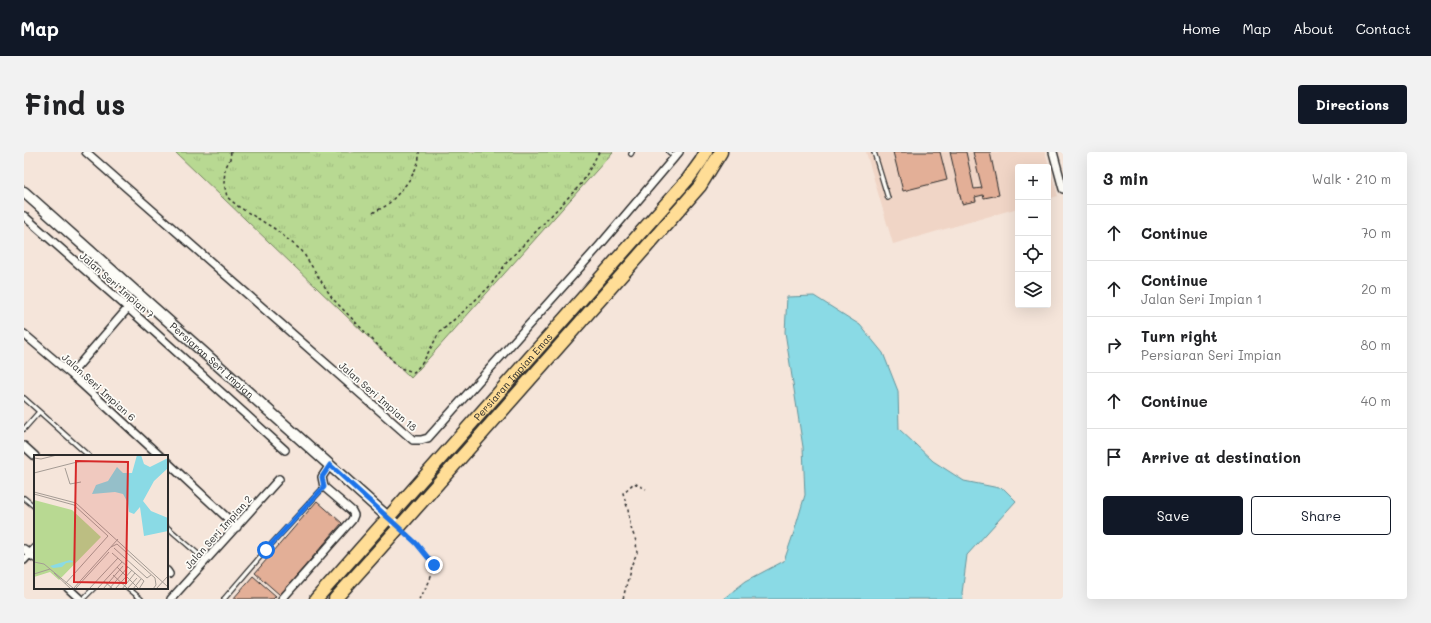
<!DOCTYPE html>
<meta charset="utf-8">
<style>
body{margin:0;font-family:Mali,sans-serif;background:#f2f2f2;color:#202124}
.controls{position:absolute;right:12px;top:12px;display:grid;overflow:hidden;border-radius:4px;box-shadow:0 4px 16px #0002}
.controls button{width:36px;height:36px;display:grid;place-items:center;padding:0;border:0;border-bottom:1px solid #e0e0e0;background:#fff;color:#202124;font:20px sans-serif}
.stop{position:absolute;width:12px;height:12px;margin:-9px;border:3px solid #1a73e8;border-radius:50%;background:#fff}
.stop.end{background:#1a73e8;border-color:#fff;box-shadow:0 1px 4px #0008}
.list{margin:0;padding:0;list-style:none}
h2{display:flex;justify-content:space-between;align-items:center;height:52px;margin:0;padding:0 16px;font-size:17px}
h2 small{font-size:13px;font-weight:400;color:#757577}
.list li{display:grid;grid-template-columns:26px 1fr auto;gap:12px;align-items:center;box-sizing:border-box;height:56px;padding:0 16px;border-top:1px solid #e0e0e0}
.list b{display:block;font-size:15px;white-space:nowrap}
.list p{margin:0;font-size:13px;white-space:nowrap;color:#757577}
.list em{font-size:13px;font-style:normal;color:#757577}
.actions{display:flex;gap:8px;padding:12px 16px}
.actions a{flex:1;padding:9px 0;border:1px solid #111827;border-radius:4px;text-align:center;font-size:14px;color:#111827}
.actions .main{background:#111827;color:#fff}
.icon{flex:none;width:22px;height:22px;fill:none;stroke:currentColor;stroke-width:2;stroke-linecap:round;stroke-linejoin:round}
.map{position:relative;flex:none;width:1039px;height:447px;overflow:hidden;border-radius:4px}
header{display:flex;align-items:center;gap:24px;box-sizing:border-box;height:56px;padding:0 20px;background:#111827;color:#fff}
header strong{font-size:19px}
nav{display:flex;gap:22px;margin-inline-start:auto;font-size:14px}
.intro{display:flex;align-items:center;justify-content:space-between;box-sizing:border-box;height:96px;padding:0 24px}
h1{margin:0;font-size:28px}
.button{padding:10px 18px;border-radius:4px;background:#111827;color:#fff;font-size:14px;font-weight:700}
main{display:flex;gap:24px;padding:0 24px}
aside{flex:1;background:#fff;border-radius:4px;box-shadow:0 4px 16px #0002}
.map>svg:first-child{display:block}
.built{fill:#f0d5c6}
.grass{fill:url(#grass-tufts);stroke:#72825e}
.water{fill:#8adae5;stroke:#64949b}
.building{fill:#e3af97;stroke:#2b2b2b}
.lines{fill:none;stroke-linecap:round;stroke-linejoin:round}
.lane-casing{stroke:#2b2b2b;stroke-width:6}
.street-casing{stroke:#2b2b2b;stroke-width:10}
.secondary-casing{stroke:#2b2b2b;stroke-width:13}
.primary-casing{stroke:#2b2b2b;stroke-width:15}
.path{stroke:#2b2b2b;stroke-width:1.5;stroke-dasharray:3 3;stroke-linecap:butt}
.lane{stroke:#fdfcf7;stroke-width:3.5}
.street{stroke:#fdfcf7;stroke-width:7}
.secondary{stroke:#fdfcf7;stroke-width:10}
.primary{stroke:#ffdd96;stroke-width:12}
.route{stroke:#1a73e8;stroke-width:5}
.labels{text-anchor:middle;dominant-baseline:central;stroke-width:3.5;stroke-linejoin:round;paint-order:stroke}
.street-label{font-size:10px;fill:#2b2b2b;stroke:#fdfcf7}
.inset-road{fill:none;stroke:#a49b94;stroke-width:1}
.view{fill:#d62828;fill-opacity:0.15;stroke:#d62828;stroke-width:2}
.inset-edge{fill:none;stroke:#2b2b2b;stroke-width:2}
</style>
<header>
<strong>Map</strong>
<nav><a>Home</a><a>Map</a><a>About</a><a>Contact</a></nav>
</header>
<div class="intro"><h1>Find us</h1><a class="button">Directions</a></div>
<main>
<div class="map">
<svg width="1039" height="447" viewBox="0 0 1039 447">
<defs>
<pattern id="grass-tufts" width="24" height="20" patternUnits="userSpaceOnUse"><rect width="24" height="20" fill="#b8d992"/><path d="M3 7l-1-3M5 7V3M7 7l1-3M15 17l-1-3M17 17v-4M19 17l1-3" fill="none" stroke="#9eba7e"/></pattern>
</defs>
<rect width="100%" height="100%" fill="#f5e5da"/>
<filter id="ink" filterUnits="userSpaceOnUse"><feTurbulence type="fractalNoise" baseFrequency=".025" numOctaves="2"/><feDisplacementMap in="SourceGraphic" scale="8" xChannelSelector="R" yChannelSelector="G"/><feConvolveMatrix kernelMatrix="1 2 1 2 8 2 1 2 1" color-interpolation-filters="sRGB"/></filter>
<g filter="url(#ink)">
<!-- built -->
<path class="built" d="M842 0H1021L1034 44 1024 47V15H994V56L869 92Z"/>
<!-- grass -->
<path class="grass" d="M151 0H589L387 226Z"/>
<!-- water -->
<path class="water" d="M790 144 836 173 859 201 874 239 875 277 909 309 940 329 980 337 992 349 943 403 938 441 939 447H699L722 429 760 409 770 380 781 343 779 295 761 180 763 145Z"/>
<!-- building -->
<path class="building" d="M869 0H916L923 28 879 39Z
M926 0H942L950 37 958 36 949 0H966L975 43 960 46 959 43 951 45 952 49 938 52Z
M293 349 318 371 256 443 231 421Z
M229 424 252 444 249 447H209Z"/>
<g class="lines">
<defs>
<path id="lane" d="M645 0 651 5
M850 0 864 46
M607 2 608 0
M0 246 65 304
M0 277 15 260
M0 346 11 355
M143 375 181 408
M104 436 117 447
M59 447 70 436
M200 447 242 398 300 335"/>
<path id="street" d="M62 0 389 288H397L404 286 576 93 655 0
M1029 0 1039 37
M0 64 104 156 261 298
M0 182 47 222 136 304
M47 222 104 156
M0 294 11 304
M143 310 213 375
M0 397 11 406
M0 408 11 396
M143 419 145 422
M44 436 56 447
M147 447 255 327
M258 447 328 368 330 363 328 359 300 335 298 325 306 313"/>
<g id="secondary">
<path id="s1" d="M0 40 376 376"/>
</g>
<g id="primary">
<path id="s2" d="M292 447 664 27 677 9 682 0"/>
<path d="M311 447C434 310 555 172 676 34L697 0"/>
</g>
</defs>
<!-- lane casing -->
<use href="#lane" class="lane-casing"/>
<!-- street casing -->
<use href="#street" class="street-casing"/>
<!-- secondary casing -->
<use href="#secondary" class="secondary-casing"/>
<!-- primary casing -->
<use href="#primary" class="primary-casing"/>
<!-- path -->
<path class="path" d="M207 0 206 7 201 17 200 31 203 45 215 55 251 77 278 99 308 146 376 216 390 220 399 210 415 181 441 158 466 134 483 110 558 31 575 0
M349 61C353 58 359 56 363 53 376 41 397 18 395 0
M382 381 392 391 410 413C408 426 402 437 395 447
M599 447 607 414 613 401 612 389 607 376 604 358 599 341 610 331 622 337"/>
<!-- lane -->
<use href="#lane" class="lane"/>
<!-- street -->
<use href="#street" class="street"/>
<!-- secondary -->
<use href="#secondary" class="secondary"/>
<!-- primary -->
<use href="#primary" class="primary"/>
</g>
</g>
<g class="lines" filter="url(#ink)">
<!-- route -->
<path class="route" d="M242 398 300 335 298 325 306 313 392 391 410 413"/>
</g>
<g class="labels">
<!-- street labels -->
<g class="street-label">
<text transform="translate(93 133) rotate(41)">Jalan Seri Impian 7</text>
<text stroke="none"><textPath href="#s1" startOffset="252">Persiaran Seri Impian</textPath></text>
<text stroke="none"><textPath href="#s2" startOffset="297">Persiaran Impian Emas</textPath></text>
<text transform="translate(75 235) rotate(42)">Jalan Seri Impian 6</text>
<text transform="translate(354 244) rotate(41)">Jalan Seri Impian 18</text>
<text transform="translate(194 380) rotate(-48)">Jalan Seri Impian 2</text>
</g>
</g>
<!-- overview -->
<g transform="translate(10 303)">
<rect width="134" height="134" fill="#f5e5da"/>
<path d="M0 45 38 55 67 82 25 125 16 117 0 122Z" fill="#b8d992"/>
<path d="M103 0H107L110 9 116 12 134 3V13L120 26 109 46 117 56 134 63V76L110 81 106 52 100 59 95 57 94 48 89 39 81 37 58 39 62 30 74 26 83 12 89 18H98ZM36 105 40 107 32 108 28 112 19 113 16 111Z" fill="#8adae5"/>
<path class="inset-road" d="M0 3 7 4 23 0M31 13 36 29 47 27M0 18 47 6M0 37 42 48 134 132M0 39 40 50 74 81 31 129M77 92 83 89 121 123 122 130 119 134M80 93 113 123 117 120M78 98 110 126 105 134M0 107 10 109 39 133M83 112 105 134M20 118 37 134M0 119 16 114M79 120 94 134M70 126 79 134M42 133 75 97M39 134 84 84M55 134 84 103M63 134 88 107M69 134 89 111M75 134 94 112M81 134 98 115M88 134 101 118M93 134 103 123M99 134 107 124M122 134 134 121"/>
<path class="view" d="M42 6 94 7 92 128 40 127Z"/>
<rect width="134" height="134" class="inset-edge"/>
</g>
</svg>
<div class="controls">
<button>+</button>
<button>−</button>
<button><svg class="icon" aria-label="locate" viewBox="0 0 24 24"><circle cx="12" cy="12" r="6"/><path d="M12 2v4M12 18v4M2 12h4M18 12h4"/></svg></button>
<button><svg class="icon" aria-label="layers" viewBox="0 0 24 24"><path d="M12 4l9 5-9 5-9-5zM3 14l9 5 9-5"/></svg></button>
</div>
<div class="stop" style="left:242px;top:398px"></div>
<div class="stop end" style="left:410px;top:413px"></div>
</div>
<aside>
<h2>3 min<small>Walk · 210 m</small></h2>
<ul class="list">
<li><svg class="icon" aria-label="ahead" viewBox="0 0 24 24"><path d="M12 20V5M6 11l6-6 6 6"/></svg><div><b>Continue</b></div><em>70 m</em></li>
<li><svg class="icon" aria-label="ahead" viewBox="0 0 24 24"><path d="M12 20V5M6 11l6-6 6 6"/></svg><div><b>Continue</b><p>Jalan Seri Impian 1</p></div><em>20 m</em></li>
<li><svg class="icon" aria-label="right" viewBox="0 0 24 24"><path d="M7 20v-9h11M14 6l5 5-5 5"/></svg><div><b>Turn right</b><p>Persiaran Seri Impian</p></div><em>80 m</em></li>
<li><svg class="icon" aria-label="ahead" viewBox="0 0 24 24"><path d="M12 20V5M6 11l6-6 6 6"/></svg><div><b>Continue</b></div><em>40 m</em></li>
<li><svg class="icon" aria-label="arrive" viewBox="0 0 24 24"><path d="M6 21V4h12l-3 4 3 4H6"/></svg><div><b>Arrive at destination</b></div></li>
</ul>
<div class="actions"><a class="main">Save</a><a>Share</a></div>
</aside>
</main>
